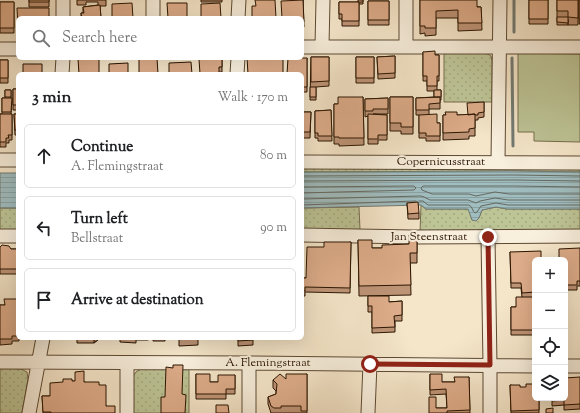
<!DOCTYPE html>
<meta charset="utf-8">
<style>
body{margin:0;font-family:"Sorts Mill Goudy",serif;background:#f2f2f2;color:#202124}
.controls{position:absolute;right:12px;bottom:12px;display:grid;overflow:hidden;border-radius:6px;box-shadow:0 4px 16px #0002}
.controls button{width:36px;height:36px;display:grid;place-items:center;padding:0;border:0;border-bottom:1px solid #e0e0e0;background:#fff;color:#202124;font:20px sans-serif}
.stop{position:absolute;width:12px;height:12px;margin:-9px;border:3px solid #8f2418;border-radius:50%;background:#fff}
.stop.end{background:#8f2418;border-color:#fff;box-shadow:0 1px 4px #0008}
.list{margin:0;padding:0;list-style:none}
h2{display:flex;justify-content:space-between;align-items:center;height:52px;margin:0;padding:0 16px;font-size:17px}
h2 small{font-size:13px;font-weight:400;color:#757577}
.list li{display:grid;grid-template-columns:26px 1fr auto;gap:12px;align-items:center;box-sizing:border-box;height:64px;margin:0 8px 8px;padding:0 8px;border:1px solid #e0e0e0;border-radius:6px}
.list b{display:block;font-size:15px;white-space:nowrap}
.list p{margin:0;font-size:13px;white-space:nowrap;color:#757577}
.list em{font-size:13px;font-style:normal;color:#757577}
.icon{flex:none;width:22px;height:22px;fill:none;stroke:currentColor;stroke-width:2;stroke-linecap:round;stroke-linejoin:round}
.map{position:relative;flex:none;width:580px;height:413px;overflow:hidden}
.search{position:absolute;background:#fff;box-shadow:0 4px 16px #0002;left:16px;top:16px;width:288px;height:44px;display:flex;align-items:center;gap:10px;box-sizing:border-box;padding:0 14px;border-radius:6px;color:#757577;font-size:15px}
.panel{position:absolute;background:#fff;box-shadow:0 4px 16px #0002;left:16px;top:72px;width:288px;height:268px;border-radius:6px}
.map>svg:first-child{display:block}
.green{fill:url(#green-dots);stroke:#746c4b}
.pitch{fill:#bdc496;stroke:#746c4b}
.water{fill:url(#water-rules);stroke:#717a73}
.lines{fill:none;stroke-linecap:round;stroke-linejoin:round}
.shore{stroke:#656960;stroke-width:1}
.stream{stroke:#717a73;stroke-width:3}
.minor-casing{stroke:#5d4932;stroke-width:15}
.minor{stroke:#f8efdd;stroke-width:13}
.wall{fill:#be9477;stroke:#2a1500}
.shaded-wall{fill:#9b7861;stroke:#2a1500}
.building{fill:#ddac8a;stroke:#2a1500}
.route{stroke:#8f2418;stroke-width:5}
.labels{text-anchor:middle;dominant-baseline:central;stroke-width:4;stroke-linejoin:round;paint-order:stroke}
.street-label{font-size:12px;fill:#2a1500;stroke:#f8efdd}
</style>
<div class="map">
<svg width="580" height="413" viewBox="0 0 580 413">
<defs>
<pattern id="green-dots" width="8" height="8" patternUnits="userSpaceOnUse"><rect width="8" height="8" fill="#bdc496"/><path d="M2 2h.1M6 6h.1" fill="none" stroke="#a3a880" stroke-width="1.8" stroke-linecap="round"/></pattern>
<pattern id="water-rules" width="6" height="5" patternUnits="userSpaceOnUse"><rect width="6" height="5" fill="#a0bdc0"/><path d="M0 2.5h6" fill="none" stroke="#8aa2a3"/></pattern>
</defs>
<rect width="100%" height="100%" fill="#f5e6ca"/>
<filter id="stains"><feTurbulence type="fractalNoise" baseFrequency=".005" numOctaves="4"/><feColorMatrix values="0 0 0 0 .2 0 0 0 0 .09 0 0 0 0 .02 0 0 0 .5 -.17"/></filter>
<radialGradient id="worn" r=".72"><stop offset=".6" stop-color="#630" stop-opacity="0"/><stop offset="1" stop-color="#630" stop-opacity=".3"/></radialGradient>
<!-- green -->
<path class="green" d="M444 53H486L491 56 492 61V102H444Z
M302 165 580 166V172L514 171 302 172Z
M421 205 426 209H469L472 220 479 218 482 210 496 207 507 209H580V232H420Z
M359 207 360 230H302V208Z
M0 208H18V231H0Z
M0 368 21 369 27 372 28 379 22 413H0Z
M141 369H189V413H132V378L136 372Z"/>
<!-- pitch -->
<path class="pitch" d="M518 53 580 54V142L534 141V132H518Z"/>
<!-- water -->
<path class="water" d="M514 171 580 172V209H507L496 207 482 210 479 218 476 221 472 220 468 209H426L421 205 302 208V172Z
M0 173H18V208H0Z"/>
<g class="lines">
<!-- shore -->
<path class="shore" d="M302 176 514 175 580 176
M302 181 514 180 580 181
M302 187 414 186 416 188 414 190 302 193
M580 187 513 186H423L421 188 422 190 432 194H469L476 196 495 192 509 194H580
M302 199 421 196 424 197 430 200H468L476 203 480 201 495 198 508 200H580
M419 201H423L428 205H469C473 207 472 211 475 213L477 212 481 206 496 203 508 205H580
M302 205 416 201"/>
<!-- stream -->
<path class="stream" d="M514 0V32
M512 58 513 146"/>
<defs>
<path id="minor" d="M63 0V18
M153 18V0
M238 18 239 0
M322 46 323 0
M302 47H580
M406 47V0
M0 49H18
M62 74 63 58
M237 74 238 58
M0 160H18
M302 162 580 163
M498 162 500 0
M302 235 413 237 580 236
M0 236H18
M488 237 490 365V413
M0 362 249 363 535 366
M565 366H580
M29 413 43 338
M127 413V363
M249 413V363
M368 413 370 364"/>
</defs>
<!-- minor casing -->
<use href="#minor" class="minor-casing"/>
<!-- minor -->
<use href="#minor" class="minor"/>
</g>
<!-- wall -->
<path class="wall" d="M29 0H49V7H29Z
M77 0H106V6H100L101 18H81V13H83V7L98 5V2H86V5H77Z
M201 0H222V2H201Z
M303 0 304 27H302V18Z
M363 0V4H359V26H342V19H339V2H358Z
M420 0 481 7 482 30 458 31V18H436V35L425 36V33L420 34Z
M529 0H548V24H529Z
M557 0H578V25H568V19V25H557Z
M579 0H580V24H579Z
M368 1H389V25H368Z
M0 2H14V33H0Z
M423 52 435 55H439V81H437V90H441V100H440V109H429V114L437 123H440V141H426V138H419V115H416V98L434 97V91H427V81H423Z
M395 56V78L378 79 377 57Z
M311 57H329V86L316 87V100H310Z
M356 57H374V83H356Z
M222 58V72L200 74Z
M307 58V92H302V74Z
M0 60H8V83H0Z
M13 89H18V110H13Z
M5 90H11V98H12L11 114H12V140H9V143H6V147H0V114H2V98H5Z
M363 97 364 145 339 146V144H334V104H338Z
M390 97H413V134H401V131H390Z
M388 98V114H373L387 115V140H378V144H368V116L365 117V99Z
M484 102V117L478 118V120H475V136H469V139L443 140V115H467Z
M331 110 332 141H318V138H315V111Z
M302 112H311L310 138H302Z
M14 114H18V135H15Z
M407 203 419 213V219H408Z
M417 235V263H410L411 295 359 296 358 240 372 248H382L409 244Z
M351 242 350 293 305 292V296H302V278H306L324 247Z
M0 247 11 249H18V290H17V274H0Z
M580 248V286H577V290H565V260Z
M510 252 535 260V330H533V335H511V307H516L522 297 521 288H511Z
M368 296 389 302 402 301V321H395V332L372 333V312H368Z
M18 299V338H19V341H12V344L0 345V305H4Z
M77 338H99V339L94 343H77Z
M120 338H151L148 340H136V343L120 342Z
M153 338H165V341H153Z
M179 338H198V345L179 346Z
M238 338H253V345L238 346Z
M196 374 210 382H218L235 375V394H226V399H196Z
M307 374V413H271L268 404V397L276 394V391L273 388V380L286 379Z
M430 374 442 382H455L469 377 470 413H429L436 408H447L446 394 430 395Z
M580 377V409L564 410V405L552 406V398H565Z
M72 381 84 382 99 385 106 406 115 413H43L42 396H50L63 382Z
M510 385 520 387 539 398V413H511Z"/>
<!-- shaded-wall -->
<path class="shaded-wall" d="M94 338H99V339L94 343Z"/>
<!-- building -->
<path class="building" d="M29 0H49V2H29Z
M255 0H275L276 18H252V6H256Z
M303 0 304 22H302V18H282L281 1Z
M358 0H363V2H358Z
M420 0H477V7H481L482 23H458V10L436 11V28H425V26H420Z
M529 0H548V19H529Z
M557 0H578V18L568 17V11H557Z
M579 0H580V19H579Z
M368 1H389V20H368Z
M0 2H14V28H0Z
M339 2H359V21H342V14H339Z
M132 3 133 18H112V4Z
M167 3H187V18H168Z
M220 3 221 18H201V4Z
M100 5 101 18H82L81 13H84L83 7Z
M17 8H49V18H18V26Z
M557 17H568V23L557 22Z
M435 51V55H439V76H437V86H427V76H423V52Z
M395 56V73L378 74 377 57Z
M311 57H329V81L311 82Z
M356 57H374V78H356Z
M99 58V74H79L78 59Z
M157 58 158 74H139V59Z
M222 58V67H219V74H200L199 59Z
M247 58H283V74H248Z
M288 58H307V87H302V74H287Z
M0 60H8V78H0Z
M191 62 192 74H169V63Z
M128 63V74H109V64Z
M23 64H42V74H23Z
M310 87H316V97H310Z
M13 89H18V105H13Z
M5 90H11V97H5Z
M434 90H441V97H434Z
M338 97H363L364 138H339V137H334V104H338Z
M390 97H413V127H401V123H390Z
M440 97V103L429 104V110H416V98Z
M2 98H12L11 112H2Z
M388 98V109H373V111H365V99Z
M484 102V112L478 113V115H475V114L468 115 467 103Z
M331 110 332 136H318V133H315V111Z
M302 112H311L310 132H302Z
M445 112H457V115L475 114V128L469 129V132L443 133V115H446Z
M0 114H12V135H8L9 138H6V142H0Z
M14 114H18V130H15Z
M368 114 387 115V135H378V139H368Z
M437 114V123H440V136H426V133H419V115Z
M418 202 419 213 408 214 407 203Z
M409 235H417V253H410L411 285 359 286 358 240H372V248H382V245L409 244Z
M324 242H351L350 288 305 287V291H302V278H306L307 247H324Z
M2 245 9 246 11 249H18V285H17V269H0V247Z
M580 248V281H577V285H565V260H559V249Z
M541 251V260H535V292L522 293 521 283H511L510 252Z
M368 296H389V302L402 301V315L394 316 395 327 372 328V306H368Z
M516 297H535V325H533V330H511V307H516Z
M4 299H18V336H12V339H0V305H5Z
M238 338H253V340L238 341Z
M173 365H183L182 394 186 395 185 413H161V397H165L166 367 173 368Z
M84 371V382H99V385H106V406H115V413H51V412H43L42 396H50V383L63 382V379H72V381H75V372Z
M196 374H210V382H218V375H235V389H226V394H196Z
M280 374 286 379V374H307V411H301V406H281V408H274L271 406 268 397 276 394 277 384 273 380Z
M430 374H442V382H455L454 377H469L470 410 447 411V413H429V397H436V408H447L446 389 430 390Z
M580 377V404L564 405V400L552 401V398H565V378Z
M526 384H535V398H539V410L511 411 510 385H520V387H526Z
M216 405H228L229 413H216Z
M553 408V413H546V409Z"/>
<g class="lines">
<!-- route -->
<path class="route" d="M370 364 490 365 488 237"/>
</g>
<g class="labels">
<!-- street labels -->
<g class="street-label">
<text x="441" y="162">Copernicusstraat</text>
<text x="429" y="237">Jan Steenstraat</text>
<text x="268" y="363">A. Flemingstraat</text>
</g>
</g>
<rect width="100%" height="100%" filter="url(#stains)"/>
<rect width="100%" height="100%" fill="url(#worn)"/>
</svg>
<div class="controls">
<button>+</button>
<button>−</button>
<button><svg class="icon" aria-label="locate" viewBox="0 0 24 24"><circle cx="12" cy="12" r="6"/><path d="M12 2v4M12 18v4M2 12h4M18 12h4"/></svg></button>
<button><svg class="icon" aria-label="layers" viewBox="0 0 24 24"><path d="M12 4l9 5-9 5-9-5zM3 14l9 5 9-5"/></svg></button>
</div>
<div class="stop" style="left:370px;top:364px"></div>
<div class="stop end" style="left:488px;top:237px"></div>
<div class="search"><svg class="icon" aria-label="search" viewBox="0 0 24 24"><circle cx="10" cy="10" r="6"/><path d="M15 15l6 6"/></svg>Search here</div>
<section class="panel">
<h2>3 min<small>Walk · 170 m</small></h2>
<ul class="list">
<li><svg class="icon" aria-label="ahead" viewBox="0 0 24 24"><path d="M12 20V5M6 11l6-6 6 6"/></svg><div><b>Continue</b><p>A. Flemingstraat</p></div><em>80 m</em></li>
<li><svg class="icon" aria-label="left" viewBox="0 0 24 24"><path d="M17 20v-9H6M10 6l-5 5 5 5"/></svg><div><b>Turn left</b><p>Bellstraat</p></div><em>90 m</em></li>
<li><svg class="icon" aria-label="arrive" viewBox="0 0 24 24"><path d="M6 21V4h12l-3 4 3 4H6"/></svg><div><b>Arrive at destination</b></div></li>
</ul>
</section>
</div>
